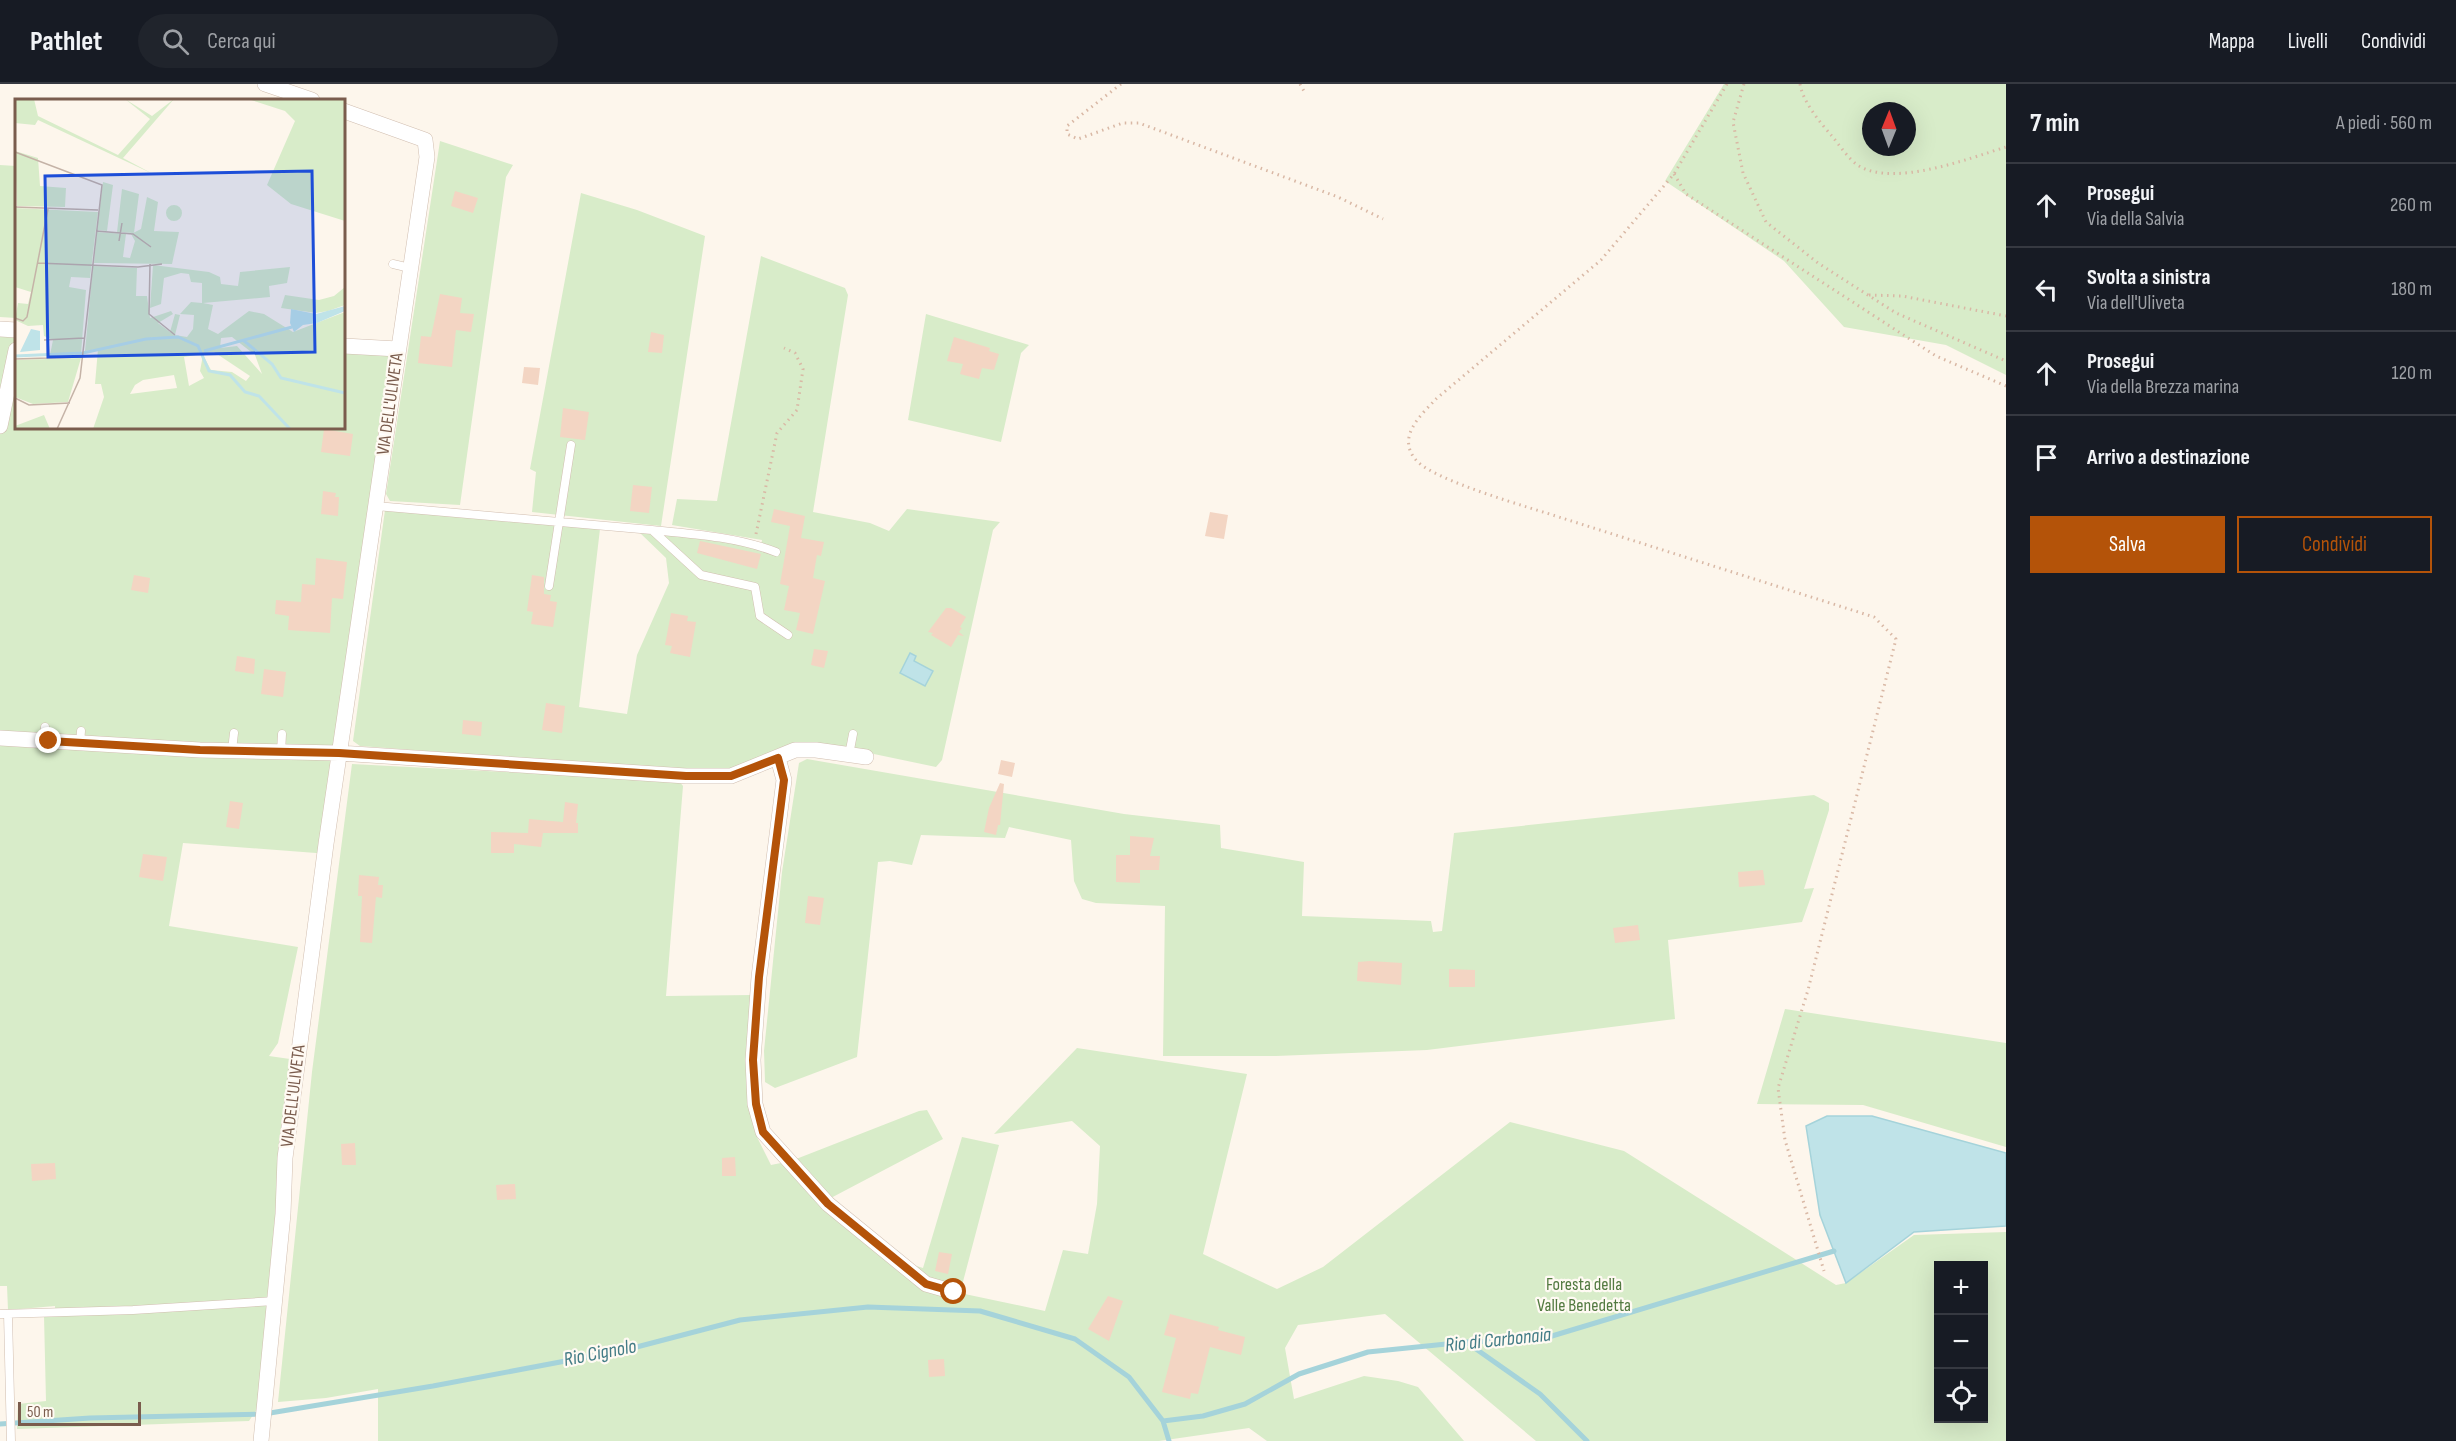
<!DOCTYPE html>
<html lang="it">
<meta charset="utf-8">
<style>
body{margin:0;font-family:"Sofia Sans Condensed",sans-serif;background:#20242c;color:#f1f3f6}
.controls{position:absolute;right:18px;bottom:18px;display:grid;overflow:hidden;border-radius:0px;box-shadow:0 6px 24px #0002}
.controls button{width:54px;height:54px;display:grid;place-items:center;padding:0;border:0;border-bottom:2px solid #363941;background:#171b24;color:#f1f3f6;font:30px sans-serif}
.compass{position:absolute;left:1862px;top:18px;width:54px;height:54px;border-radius:50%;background:#171b24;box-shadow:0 6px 24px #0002;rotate:1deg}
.scale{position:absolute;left:18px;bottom:15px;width:123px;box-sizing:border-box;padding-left:6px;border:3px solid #7a5c4d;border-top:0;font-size:16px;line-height:21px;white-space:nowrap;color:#7a5c4d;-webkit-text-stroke:4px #fffaf3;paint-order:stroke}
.stop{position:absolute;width:18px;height:18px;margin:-14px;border:4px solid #b45309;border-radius:50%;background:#fff}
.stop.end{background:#b45309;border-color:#fff;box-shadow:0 2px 6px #0008}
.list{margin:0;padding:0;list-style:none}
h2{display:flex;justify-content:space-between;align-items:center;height:78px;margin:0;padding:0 24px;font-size:26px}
h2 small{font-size:20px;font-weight:400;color:#9ea1a6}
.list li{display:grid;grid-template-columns:39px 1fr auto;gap:18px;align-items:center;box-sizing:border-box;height:84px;padding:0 24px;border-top:2px solid #363941}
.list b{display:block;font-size:22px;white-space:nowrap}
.list p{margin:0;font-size:20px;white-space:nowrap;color:#9ea1a6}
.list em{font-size:20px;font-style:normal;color:#9ea1a6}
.actions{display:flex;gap:12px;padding:18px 24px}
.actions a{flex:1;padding:14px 0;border:2px solid #b45309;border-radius:0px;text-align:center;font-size:21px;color:#b45309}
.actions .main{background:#b45309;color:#fff}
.icon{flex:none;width:33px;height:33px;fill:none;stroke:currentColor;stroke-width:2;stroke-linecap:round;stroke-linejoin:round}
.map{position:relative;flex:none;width:2006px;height:1357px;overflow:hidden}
header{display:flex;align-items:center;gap:36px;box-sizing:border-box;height:84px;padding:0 30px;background:#171b24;border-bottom:2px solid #363941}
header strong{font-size:28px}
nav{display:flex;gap:33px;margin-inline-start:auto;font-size:21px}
.search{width:420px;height:54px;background:#20242c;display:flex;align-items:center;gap:15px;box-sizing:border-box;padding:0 21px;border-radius:33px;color:#9ea1a6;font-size:22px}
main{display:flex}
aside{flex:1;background:#171b24}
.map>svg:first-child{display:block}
.green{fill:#d8ecc9;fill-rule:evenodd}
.water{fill:#bfe3e8;stroke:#a5d3da;stroke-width:1.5}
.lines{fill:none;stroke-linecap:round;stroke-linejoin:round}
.stream{stroke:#a5d3da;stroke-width:5}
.building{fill:#f3d5c3}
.lane-casing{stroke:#d1beb0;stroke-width:9}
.street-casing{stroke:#d1beb0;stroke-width:16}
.path{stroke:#d9b8a5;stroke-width:3;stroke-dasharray:1.5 4.5;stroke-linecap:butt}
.lane{stroke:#fff;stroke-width:8}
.street{stroke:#fff;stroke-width:15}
.route{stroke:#b45309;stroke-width:8}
.labels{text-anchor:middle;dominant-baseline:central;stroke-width:4.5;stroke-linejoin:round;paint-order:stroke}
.street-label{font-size:18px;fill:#7a5c4d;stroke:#fffaf3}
.park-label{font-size:18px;fill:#537a41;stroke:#fffaf3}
.water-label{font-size:20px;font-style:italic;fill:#437c86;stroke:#fffaf3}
.inset-river{fill:none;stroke:#bfe3e8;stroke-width:3}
.inset-road{fill:none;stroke:#c5b3a7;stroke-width:1.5}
.view{fill:#1d4ed8;fill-opacity:0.15;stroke:#1d4ed8;stroke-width:3}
.inset-edge{fill:none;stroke:#7a5c4d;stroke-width:3}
</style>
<header>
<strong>Pathlet</strong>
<div class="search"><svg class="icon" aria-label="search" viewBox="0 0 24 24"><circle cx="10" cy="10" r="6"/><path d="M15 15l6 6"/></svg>Cerca qui</div>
<nav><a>Mappa</a><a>Livelli</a><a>Condividi</a></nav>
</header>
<main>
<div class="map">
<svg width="2006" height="1357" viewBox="0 0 2006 1357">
<rect width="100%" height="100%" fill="#fdf6ec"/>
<!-- green -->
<path class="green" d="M1724 0H2006V291L1946 261 1844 243 1784 177 1665 97ZM1871 27H1907V63H1871Z
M440 57 513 81 506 93 460 421 390 417 386 410Z
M0 81 16 82V234L0 233Z
M581 109 637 126 705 152 661 442 532 428 536 388 530 385Z
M761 172 845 204 848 211 813 428 870 439 889 447 907 425 1000 438 993 446 942 676 936 683 831 661 732 688H706L360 662 353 657 385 426 600 445 579 623 627 630 637 571 669 499 666 474 639 448 761 462 762 456 672 441 677 415 717 417Z
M926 230 1029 261 1021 269 1001 358 908 336Z
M0 250 16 251V344H344V267L386 269 396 276 329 770 183 759 169 842 298 863 278 959 269 972 290 975 257 1325 249 1337 17 1345 18 1320 46 1317 44 1232 55 1231V1222L8 1226 7 1202H0Z
M807 675 1124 730 1220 741 1221 764 1304 778 1302 832 1431 837 1433 848 1442 847 1454 749 1814 711 1829 719V726L1804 805 1814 804 1802 838 1668 856 1675 935 1427 966 1276 972H1163L1165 822 1096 819 1082 815 1074 797 1071 756 1009 743 1005 754 921 751 912 781 890 777 878 778 857 973 775 1004 765 998 764 967 782 788 799 679Z
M352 680 679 697 683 702 666 912 752 911 750 997 757 1053 771 1081 791 1077 919 1027 927 1026 943 1055 827 1116 907 1179 923 1184 962 1053 999 1061 960 1209 1045 1227 1063 1166 1088 1170 1097 1120 1100 1062 1072 1037 994 1050 1077 964 1247 990 1203 1170 1277 1205 1323 1183 1510 1038 1624 1067 1836 1201 1846 1199 1914 1151 2006 1148V1357H1536L1385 1230 1298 1241 1285 1264 1294 1315 1364 1292 1398 1297 1418 1303 1464 1357H1267L1249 1344 1159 1357H378V1305L326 1314 278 1318 312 988ZM1938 1182H1984V1334H1938Z
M1785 925 2006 959V1063L1863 1021 1757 1020Z"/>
<!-- water -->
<path class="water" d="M910 569 916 572 914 577 933 587 925 602 900 589Z
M1827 1032H1872L2006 1069V1142L1914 1148 1846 1199 1820 1131 1806 1042Z"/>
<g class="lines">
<!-- stream -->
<path class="stream" d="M1466 1258 1540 1310 1587 1357
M1163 1337 1203 1332 1245 1320 1299 1290 1368 1268 1466 1258 1542 1255 1834 1167
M0 1340 90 1334 264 1330 433 1302 629 1265 740 1236 868 1223 980 1227 1075 1255 1129 1293 1163 1337 1169 1357"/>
</g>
<!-- building -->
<path class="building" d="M455 107 478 114 473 129 451 122Z
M440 210 462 214 460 229 474 230 471 248 456 246 452 283 418 279 421 252 431 253Z
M651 248 664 251 662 269 648 268Z
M954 253 990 264 989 267 999 270 994 286 982 284 979 295 960 290 963 280 947 277Z
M524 283 540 284 538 301 522 299Z
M563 324 589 328 585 356 560 353Z
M324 345 353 350 350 372 321 368Z
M633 401 652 403 649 429 630 427Z
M323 407 336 409 335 413H339L338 432 321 430Z
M774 425 805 432 801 454 824 458 821 472 817 471 813 494 825 497 813 550 796 546 800 529 784 526 789 502 780 500 790 442 771 438Z
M1210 428 1228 431 1224 455 1205 452Z
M700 457 761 470 757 485 697 469Z
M316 474 347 478 343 515 332 514 330 549 288 546 289 532 275 530 276 516 301 518 302 500 315 501Z
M134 491 150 494 148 509 131 506Z
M532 491 544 493V510L551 511 550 517 557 518 553 543 531 540 533 528 527 527Z
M946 524H951L966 533 960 543 962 544 959 548 964 552 958 551 951 563 931 551 933 549 928 548Z
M671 529 688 532 687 537 696 538 690 573 670 569 672 562 665 561Z
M814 565 828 567 824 584 811 581Z
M237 572 255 575 254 590 235 587Z
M264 585 286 588 283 613 261 610Z
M546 619 565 622 562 649 542 646Z
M463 636 482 638 481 652 462 650Z
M1001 676 1015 679 1012 693 998 690Z
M1000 699 1004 700 1000 741H998L996 751 984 748 989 724Z
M230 717 243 719 239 745 226 743Z
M565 718 578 720 576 739H578V749H543L541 763 514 760V769H491V748L528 749 529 735 563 738Z
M1130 752 1154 754 1150 772H1160L1159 786H1140V799L1116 798V771H1130Z
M143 770 167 773 163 797 139 793Z
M1763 786 1765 801 1739 803 1738 788Z
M359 791 379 793 378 801H383L382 814 376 813 372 859 360 858 362 812H358Z
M808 812 824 814 820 841 805 839Z
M1638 841 1640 856 1615 859 1613 844Z
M1370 877 1402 879 1401 901 1357 897 1358 878Z
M1449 885 1475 886V903H1449Z
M355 1059 356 1081H342L341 1060Z
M735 1073 736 1092H722V1074Z
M55 1079 56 1095 32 1097 31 1080Z
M515 1100 516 1115 497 1116 496 1101Z
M939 1168 952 1170 948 1190 935 1187Z
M1108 1212 1123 1217 1109 1257 1088 1245Z
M1170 1230 1219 1243 1218 1246 1245 1253 1241 1271 1210 1263 1198 1310 1191 1309 1190 1315 1162 1308 1176 1254 1164 1251Z
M944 1275 945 1292 929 1293 928 1276Z"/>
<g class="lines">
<defs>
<path id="lane" d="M393 180 410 184
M376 422 652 446 701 491 755 503 760 532 788 551
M652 446C694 450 737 453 776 468
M549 502 571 361
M44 656 45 643
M80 659 81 647
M232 666 234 649
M281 668 282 650
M849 671 853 650
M0 1230 133 1226 275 1217
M8 1230 11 1357"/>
<path id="street" d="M265 0 312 16
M0 245 16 246
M344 262 398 265
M0 342 16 266
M0 654 200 666 339 669 686 692H731L795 666H816L866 673
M778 674 784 696 759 893 753 976 755 1020 763 1048 828 1120 926 1200 954 1208
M261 1357 283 1130 285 1074 326 760 427 73 425 56 344 27"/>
</defs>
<!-- lane casing -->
<use href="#lane" class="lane-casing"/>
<!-- street casing -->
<use href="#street" class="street-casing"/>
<!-- path -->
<path class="path" d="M1121 0 1067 42V50L1078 55 1123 39H1139L1338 113 1383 135
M1300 0 1305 9
M1727 0 1674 90 1601 176 1436 315C1421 331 1396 353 1416 376 1434 397 1532 424 1562 434 1666 467 1770 500 1874 533L1896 555 1808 906 1778 1004 1785 1056 1824 1187
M1744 0 1733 38 1743 89 1766 138 1818 179 1896 229 2006 277
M1800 0C1803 18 1819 37 1831 51 1839 60 1848 75 1859 82 1895 103 1967 75 2006 63
M1674 90 1686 110 1936 272 2006 302
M1869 211 1902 212 2006 232
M756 450 777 349 797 326 803 285 795 269 784 264"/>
<!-- lane -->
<use href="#lane" class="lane"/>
<!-- street -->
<use href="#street" class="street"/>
</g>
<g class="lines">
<!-- route -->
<path class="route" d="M49 657 200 666 339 669 686 692H731L778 674 784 696 759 893 753 976 756 1020 763 1048 828 1120 926 1200 954 1208"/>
</g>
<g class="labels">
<!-- street labels -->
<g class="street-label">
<text transform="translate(390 320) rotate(-82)">VIA DELL'ULIVETA</text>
<text transform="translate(293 1012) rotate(-83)">VIA DELL'ULIVETA</text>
</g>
<!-- park labels -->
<g class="park-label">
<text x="1584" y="1200">Foresta della<tspan x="1584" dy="21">Valle Benedetta</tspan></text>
</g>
<!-- water labels -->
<g class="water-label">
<text transform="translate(1498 1256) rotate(-6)">Rio di Carbonaia</text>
<text transform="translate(600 1269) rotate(-11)">Rio Cignolo</text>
</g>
</g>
<!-- overview -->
<g transform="translate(15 15)">
<rect width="330" height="330" fill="#fdf6ec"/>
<path d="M0 0H19L23 17 103 56 135 20 110 0 137 17 159 0 108 59 138 75 23 21 20 26 0 24ZM233 0H330V122L276 105 252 86 280 22 270 12ZM0 52 23 59 25 87 51 89 50 108 2 107ZM88 83 98 86 92 132 82 131ZM107 90 124 95 119 134 102 133ZM132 98 143 103 139 132 164 133 157 165 79 164 82 133 111 135 108 158 115 159 120 142 116 135 126 130ZM151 114a8 8 0 1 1 16 0a8 8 0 1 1-16 0ZM0 109 83 113 75 179 56 178 54 188 71 191 66 255 35 256 38 241 29 237 28 226 13 227 0 221 3 204 13 205 16 193 0 188ZM138 166 194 173 205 178 206 185 223 187 225 173 275 168 272 184 254 187 255 198 188 204 198 206 193 230 203 235 234 212 249 215 278 233 330 213V330H78L89 298 86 285H80L83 250 70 252 78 167 122 169 121 197H132L135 219 156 212 158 215 143 224 155 233 160 215 165 216 160 236 172 238 178 230 179 216 165 215 176 203 187 204V184L176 183 174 175 166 174 149 179 146 205 135 209ZM217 238 240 256 247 275 222 247 205 249 206 239ZM199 253 235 277 231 282 217 273 196 271 188 256 185 272 189 279 174 287 169 258ZM159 276 162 289 115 295 120 286 128 281ZM330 188V206L313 212 301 214 266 209 270 196 304 201 319 197ZM66 259 53 303 18 305 0 298V261ZM29 316 35 330H0V327Z" fill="#d8ecc9" fill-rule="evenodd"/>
<path d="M330 207V212L302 224 288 226 279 233 275 224 276 210 301 215ZM16 230 25 232V251L5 253Z" fill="#bfe3e8"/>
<path class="inset-river" d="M228 241 257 265 266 279 330 294M189 252 277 228M0 257 68 254 131 240 163 238 183 247 194 272 215 276 230 293 244 297 275 330"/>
<path class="inset-road" d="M0 53 87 86 65 279 42 330M0 108 83 111M81 132 118 135 136 148M104 142 107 124M22 164 123 168 147 165M135 165 134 215 160 236M0 219 8 222 12 218 33 110M29 241 69 239M33 241 34 259M0 260 67 258M0 299 14 306 55 304"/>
<path class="view" d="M297 72 300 253 33 258 30 77Z"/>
<rect width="330" height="330" class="inset-edge"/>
</g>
</svg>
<div class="controls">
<button>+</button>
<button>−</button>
<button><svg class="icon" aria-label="locate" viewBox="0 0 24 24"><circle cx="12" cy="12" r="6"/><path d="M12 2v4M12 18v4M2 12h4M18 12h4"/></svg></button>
</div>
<svg class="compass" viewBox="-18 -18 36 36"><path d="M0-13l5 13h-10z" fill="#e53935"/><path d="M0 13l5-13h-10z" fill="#9ea1a6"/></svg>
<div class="scale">50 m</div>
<div class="stop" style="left:954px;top:1208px"></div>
<div class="stop end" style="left:49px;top:657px"></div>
</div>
<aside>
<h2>7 min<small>A piedi · 560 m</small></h2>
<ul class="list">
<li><svg class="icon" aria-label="ahead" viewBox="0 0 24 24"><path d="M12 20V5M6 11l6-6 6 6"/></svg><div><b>Prosegui</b><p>Via della Salvia</p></div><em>260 m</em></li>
<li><svg class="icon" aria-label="left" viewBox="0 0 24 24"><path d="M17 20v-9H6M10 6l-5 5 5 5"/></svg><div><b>Svolta a sinistra</b><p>Via dell'Uliveta</p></div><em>180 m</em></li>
<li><svg class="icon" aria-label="ahead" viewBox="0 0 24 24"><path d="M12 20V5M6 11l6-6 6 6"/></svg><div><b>Prosegui</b><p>Via della Brezza marina</p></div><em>120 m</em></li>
<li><svg class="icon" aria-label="arrive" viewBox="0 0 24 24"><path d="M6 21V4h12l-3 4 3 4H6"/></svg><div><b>Arrivo a destinazione</b></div></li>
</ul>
<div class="actions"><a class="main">Salva</a><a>Condividi</a></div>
</aside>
</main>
